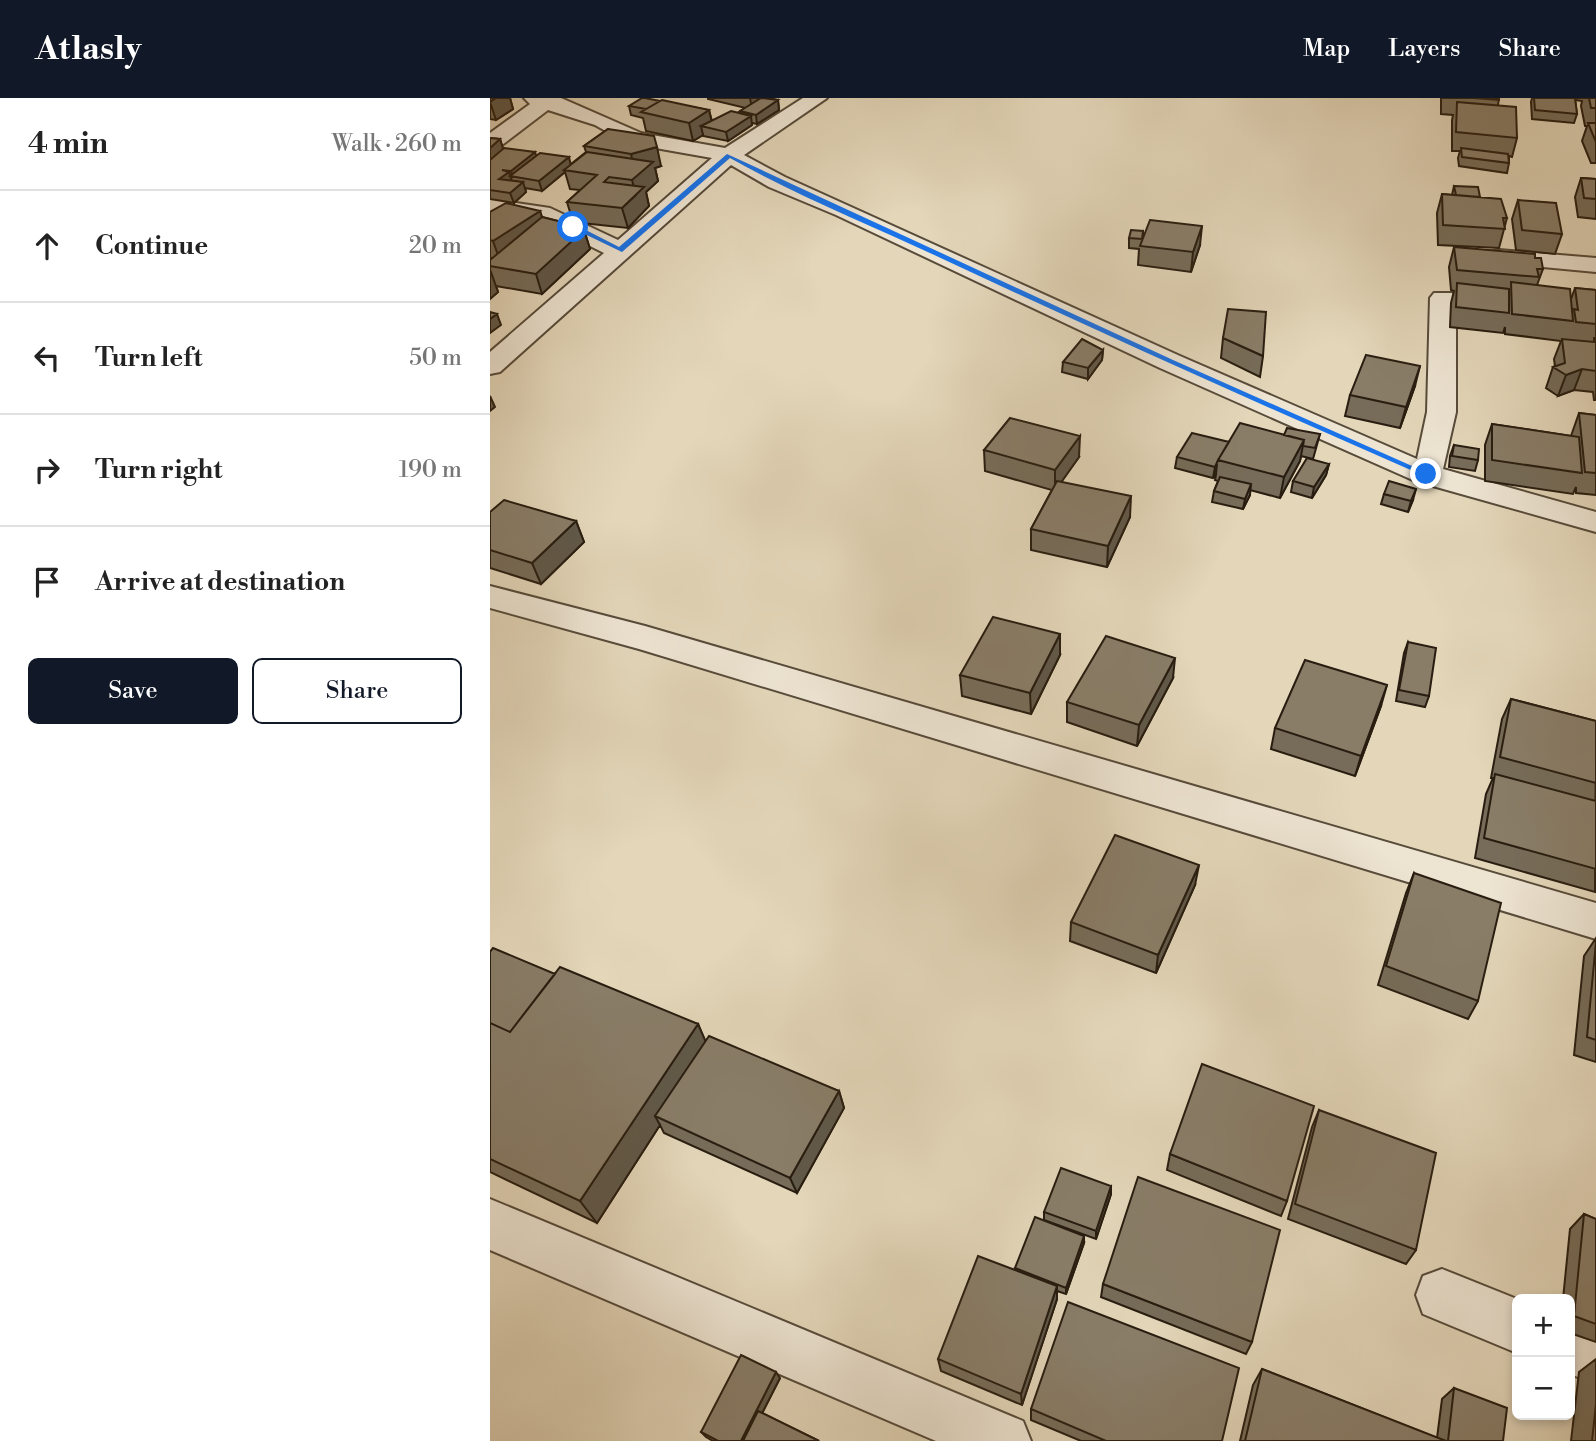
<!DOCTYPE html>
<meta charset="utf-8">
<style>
body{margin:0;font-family:"Libre Bodoni",serif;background:#f2f2f2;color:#222}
.controls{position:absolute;right:21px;bottom:21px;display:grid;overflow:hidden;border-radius:10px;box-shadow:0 4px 10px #0003}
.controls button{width:63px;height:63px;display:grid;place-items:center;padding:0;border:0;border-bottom:2px solid #e0e0e0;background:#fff;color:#222;font:35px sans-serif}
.stop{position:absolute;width:21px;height:21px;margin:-16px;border:5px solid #1a73e8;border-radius:50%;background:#fff}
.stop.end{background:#1a73e8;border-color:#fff;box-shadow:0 2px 7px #0008}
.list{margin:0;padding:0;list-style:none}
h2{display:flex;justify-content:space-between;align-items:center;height:91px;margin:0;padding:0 28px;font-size:30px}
h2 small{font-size:23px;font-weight:400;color:#767676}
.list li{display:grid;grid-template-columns:46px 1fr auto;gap:21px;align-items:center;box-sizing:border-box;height:112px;padding:0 28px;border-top:2px solid #e0e0e0}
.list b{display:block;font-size:26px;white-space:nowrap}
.list em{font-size:23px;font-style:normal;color:#767676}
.actions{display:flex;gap:14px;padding:21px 28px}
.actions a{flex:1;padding:16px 0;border:2px solid #111827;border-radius:10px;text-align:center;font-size:24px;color:#111827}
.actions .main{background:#111827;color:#fff}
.icon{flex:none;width:38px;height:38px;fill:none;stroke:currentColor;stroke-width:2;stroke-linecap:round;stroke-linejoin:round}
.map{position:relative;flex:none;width:1106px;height:1343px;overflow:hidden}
header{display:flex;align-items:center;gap:42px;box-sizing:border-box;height:98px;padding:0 35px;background:#111827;color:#fff}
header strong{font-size:33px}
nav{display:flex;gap:38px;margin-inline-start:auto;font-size:24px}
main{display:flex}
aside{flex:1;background:#fff}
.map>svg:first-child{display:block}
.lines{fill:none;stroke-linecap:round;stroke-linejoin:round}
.street-casing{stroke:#574b3a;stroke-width:4}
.street{fill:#ede4d2;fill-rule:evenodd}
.wall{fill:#766c59;stroke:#281d10;stroke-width:2}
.shaded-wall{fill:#605849;stroke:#281d10;stroke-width:2}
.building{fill:#897d68;stroke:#281d10;stroke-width:2}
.route{fill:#1a73e8}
</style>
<header>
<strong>Atlasly</strong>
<nav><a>Map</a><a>Layers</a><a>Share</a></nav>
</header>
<main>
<aside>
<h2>4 min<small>Walk · 260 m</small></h2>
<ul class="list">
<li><svg class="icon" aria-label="ahead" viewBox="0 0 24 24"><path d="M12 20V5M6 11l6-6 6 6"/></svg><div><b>Continue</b></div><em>20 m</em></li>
<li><svg class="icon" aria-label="left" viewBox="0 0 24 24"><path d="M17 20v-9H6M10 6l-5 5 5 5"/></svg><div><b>Turn left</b></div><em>50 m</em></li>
<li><svg class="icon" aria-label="right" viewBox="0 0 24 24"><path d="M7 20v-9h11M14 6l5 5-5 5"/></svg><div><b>Turn right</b></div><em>190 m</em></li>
<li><svg class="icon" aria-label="arrive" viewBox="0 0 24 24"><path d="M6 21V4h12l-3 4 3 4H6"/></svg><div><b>Arrive at destination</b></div></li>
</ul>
<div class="actions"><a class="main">Save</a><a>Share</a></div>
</aside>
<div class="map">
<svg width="1106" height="1343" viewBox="0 0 1106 1343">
<rect width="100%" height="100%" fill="#e3d6b9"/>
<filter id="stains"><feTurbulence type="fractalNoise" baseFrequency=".00286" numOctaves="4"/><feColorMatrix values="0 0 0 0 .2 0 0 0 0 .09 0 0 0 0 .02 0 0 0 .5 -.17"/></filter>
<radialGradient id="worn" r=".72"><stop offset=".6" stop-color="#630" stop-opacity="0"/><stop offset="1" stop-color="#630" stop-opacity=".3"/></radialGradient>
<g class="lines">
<defs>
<path id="street" d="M34 0H71L151 35 235 50 313 0H337L254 57 295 79 690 258 927 361 937 314 940 200 944 195H962L966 200V314L953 371 1106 414V434L925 383 670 270 346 117 279 89 241 67 10 274 0 276V254L114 155 46 121 0 115V101L60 110 128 142 222 60 137 45 105 27 58 12 8 50 0 52V35L40 6Z
M1009 152 1106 160V174L1000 164 997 159 1000 154Z
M0 488 155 528 1106 805V841L149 551 0 510Z
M0 1101 533 1323 541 1343H446L0 1152Z
M952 1171 1027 1201V1255L933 1216 926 1197 933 1178Z
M1080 1222 1106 1232V1286L1080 1276Z"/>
</defs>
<!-- street casing -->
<use href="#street" class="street-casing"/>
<!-- street -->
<use href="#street" class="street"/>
</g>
<!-- wall -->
<path class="wall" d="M0 0H20L23 11 6 22 0 21Z
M218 0H279L288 2 289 12 267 26 262 25V27L238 43 213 38V37L203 43 156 33 153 20 141 17 139 8 170 3 219 12 222 23 250 15V13L256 10 218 1Z
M951 0H1009L1008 7 1027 40 1022 59 1019 58V65L1017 75 969 68 968 60 970 53H962V22L963 17 951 16Z
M1042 0H1106V65H1101L1092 43 1097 28H1095L1091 8 1092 3 1085 2 1087 16 1084 25 1042 21 1041 4Z
M118 31 171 68 165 70 168 83 156 94 159 108 138 130 83 124 77 104 90 92 80 91 75 74 52 93 35 90 36 94 24 105 0 101V40L10 41 13 51 81 66 96 54 94 48Z
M1091 80 1106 81V121L1088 119 1085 99Z
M964 88 990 99 1017 120 1009 150 948 147 947 115 952 96 962 97Z
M1028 102 1072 136 1065 156 1026 152 1022 121Z
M50 113 52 119 80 126 81 130 94 132 100 151 52 196 6 188 8 194 0 201V162L2 160H0V114Z
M653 133V139L710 147 701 174 648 167 649 151 639 150V140Z
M964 149 1045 160 1053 171 1047 187 1081 201 1085 190 1106 192V302H1104L1103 294 1084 292 1068 298 1056 290 1063 269 1065 268 1064 261 1071 243 1015 236V229L1013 235 960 229 961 205 964 193 961 192 959 169Z
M733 240 773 258 770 279 731 260Z
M613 252 612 262 598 281 572 274 573 264Z
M925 288 910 330 855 318 860 297Z
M1089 315 1106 317V397L1086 395V389L1083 396 995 383V347L1002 326 1081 338Z
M830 336 823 361 811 358 810 363 790 400 760 392V397L753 411 722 404 724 393 728 383 725 382 726 376 723 380 685 370 687 359 794 337Z
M964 347 988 362 985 373 959 369 960 358Z
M494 352 589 359 571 384 640 419 617 469 541 452V431L562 392 495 373Z
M839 366 836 377 822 400 801 394 803 383Z
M894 396 923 402 918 414 891 406Z
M0 414 86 423 94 444 51 486 0 470Z
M918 544 939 598 935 609 906 603 914 555Z
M570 557 541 616 472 598 470 577Z
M683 580 647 648 577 624V604Z
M1021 601 1106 623 1105 794 985 760 996 696 1003 680H1001L1012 621Z
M891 608 865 678 781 651 785 630Z
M924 775 988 903 978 921 888 887 916 795Z
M705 787 666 875 580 843 581 824Z
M1106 840V964L1084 957 1094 858Z
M0 854 208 926 215 943 349 993 354 1010 307 1095 174 1035 170 1027 107 1125 0 1074Z
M829 1012 926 1152 916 1166 798 1121 822 1029Z
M680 1056 797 1103 791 1118 677 1072Z
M621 1088V1096L606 1141 554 1122V1114Z
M1094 1116 1106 1121V1244L1080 1235V1201H1073L1080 1131Z
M594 1145 576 1196 567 1193V1201L532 1307 451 1273 448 1261 526 1172 525 1170Z
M613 1186 762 1244 756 1256 611 1199Z
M1106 1261V1343H1081L1089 1274Z
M772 1271 947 1340 952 1301 964 1290 1013 1343H750L763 1287Z
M290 1280 272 1315 329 1343H223L216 1339 211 1334Z
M541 1311 732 1343H591L541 1322Z"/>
<!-- shaded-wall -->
<path class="shaded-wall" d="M6 0H20L23 11 6 22 0 4Z
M260 0H279L262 11Z
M288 2 289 12 267 26 266 17Z
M219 12 223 30 211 28 213 37 203 43 199 25Z
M261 18 262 27 238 43 236 34Z
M10 41 16 60 0 74V50Z
M167 49 171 68 165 70 168 83 156 94 159 108 138 130 132 110 146 97 142 82 145 74 141 56Z
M45 54 48 63 23 79 21 73Z
M79 59 81 68 74 72 75 74 52 93 49 83Z
M19 74 22 84 9 81Z
M33 84 36 94 24 105 20 95Z
M50 113 56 132 10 163 3 143Z
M80 126 84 141 94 132 100 151 52 196 46 176 77 129Z
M712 128 710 147 701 174 703 154Z
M1 174 8 194 0 201V175Z
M7 216 11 227 0 235V221Z
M613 252 612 262 598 281V270Z
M930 268 925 288 910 330 916 309Z
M1092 271 1084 292 1068 298 1076 277Z
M0 298 5 309 0 313Z
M590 338 589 359 565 393V372Z
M814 342 810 363 790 400 794 379Z
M727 366 726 376 723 380 725 369Z
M839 366 836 377 822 400 824 389Z
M761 386 760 397 753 411 755 401Z
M926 391 923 402 918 414 921 403Z
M641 398 640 419 617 469 618 448Z
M86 423 94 444 51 486 42 465Z
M570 536V557L541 616 540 595Z
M685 560 683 580 647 648 649 627Z
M897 587 891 608 865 678 871 658Z
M709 767 705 787 666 875 668 857Z
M208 926 219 951 165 1018 170 1027 107 1125 90 1103Z
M349 993 354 1010 307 1095 300 1080Z
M621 1088V1096L606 1141V1133Z
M594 1138V1145L576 1196V1190Z
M567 1188V1201L532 1307 531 1296Z
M286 1274 290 1280 258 1343H251Z"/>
<!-- building -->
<path class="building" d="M152 0H155L170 3 156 11 139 8Z
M271 0 288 2 266 17 250 13Z
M984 0H1009V2Z
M1044 0H1085L1087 16 1045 12Z
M1099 0H1106V10H1101Z
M172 2 219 12 199 25 151 14Z
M967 4 1026 9 1027 40 966 34Z
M241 13 261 18 236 34 211 28Z
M1098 25H1106V44Z
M118 31 164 38 167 49 141 56 94 48Z
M0 40 10 41 0 50Z
M14 50 45 54 21 73 12 72 19 74 9 81 33 84 20 95 0 92V62Z
M971 50 1018 56 1019 65 972 59Z
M97 54 163 64 142 82 119 79 114 84 154 89 132 110 77 104 107 77 74 72Z
M50 55 79 59 49 83 20 78Z
M1091 80 1106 81V101L1094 100Z
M964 88 988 89 990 99 966 97Z
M952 96 1011 101 1017 120H1013L1015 131 953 127Z
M1028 102 1066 105 1072 136 1032 132Z
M16 105 50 113 3 143 0 142V114Z
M52 119 80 126 77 129 94 132 46 176 0 168V162Z
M660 122 712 128 703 154 650 148Z
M641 132 653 133 652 141 639 140Z
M964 149 1045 156V160H1051L1053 171H1047L1049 179 967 172Z
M1021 184 1080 191 1083 223 1022 216Z
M967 185 1019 191V215L966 209Z
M1085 190 1106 192V226L1086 224 1084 211 1088 212Z
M738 211 776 214 773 258 733 240Z
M0 214 7 216 0 221Z
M1104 240H1106V273L1092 271 1076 277 1063 269 1075 265 1072 241 1104 244Z
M592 241 613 252 598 270 573 264Z
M876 257 930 268 916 309 860 297Z
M1089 315 1106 317V375L1095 374Z
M520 320 590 338 565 372 494 352Z
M750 325 814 342 794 379 728 362Z
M1002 326 1089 339 1092 375 1002 362Z
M797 330 830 336 825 350 813 348 814 342 794 337Z
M702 335 739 344 728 362 725 369 687 359Z
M964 347 989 351 988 362 962 358Z
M817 360 839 366 824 389 803 383Z
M730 379 761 386 755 401 724 393Z
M567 383 641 398 618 448 541 431Z
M899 383 926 391 921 403 894 396Z
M14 402 86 423 42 465 0 452V414Z
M503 519 570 536 540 595 470 577Z
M616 538 685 560 649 627 577 604Z
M918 544 946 550 939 598 909 592Z
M815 562 897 587 871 658 785 630Z
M1021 601 1106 623V685L1010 659Z
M1005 676 1106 703V771L994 740Z
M625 737 709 767 668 857 581 824Z
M924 775 1011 805 988 903 896 868Z
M1106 844V942L1097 939Z
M3 850 65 876 20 934 0 925V854Z
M70 869 208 926 90 1103 0 1061V925L20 934Z
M219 938 349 993 300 1080 165 1018Z
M712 966 824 1008 797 1103 680 1056Z
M829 1012 946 1055 926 1152 805 1106Z
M571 1070 621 1088 606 1133 554 1114Z
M648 1079 790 1132 762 1244 613 1186Z
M1094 1116 1106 1121V1226L1084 1218Z
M545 1119 594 1138 576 1190 525 1170Z
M488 1158 567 1188 531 1296 448 1261Z
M578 1204 749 1270 732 1343H616L541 1311Z
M251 1257 286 1274 251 1343H228L211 1334Z
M772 1271 956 1343H755Z
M964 1290 1017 1310 1013 1343H958Z
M1106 1306V1343H1102Z
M268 1313 329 1343H253Z"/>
<!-- route -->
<path class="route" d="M237 56 683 262 940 376 932 377C772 307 613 236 455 162 383 128 309 99 240 60L132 154 80 129 86 127 129 149Z"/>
<rect width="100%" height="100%" filter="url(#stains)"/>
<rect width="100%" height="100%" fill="url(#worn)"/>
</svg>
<div class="controls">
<button>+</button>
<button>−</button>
</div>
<div class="stop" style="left:83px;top:129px"></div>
<div class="stop end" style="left:936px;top:376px"></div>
</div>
</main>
